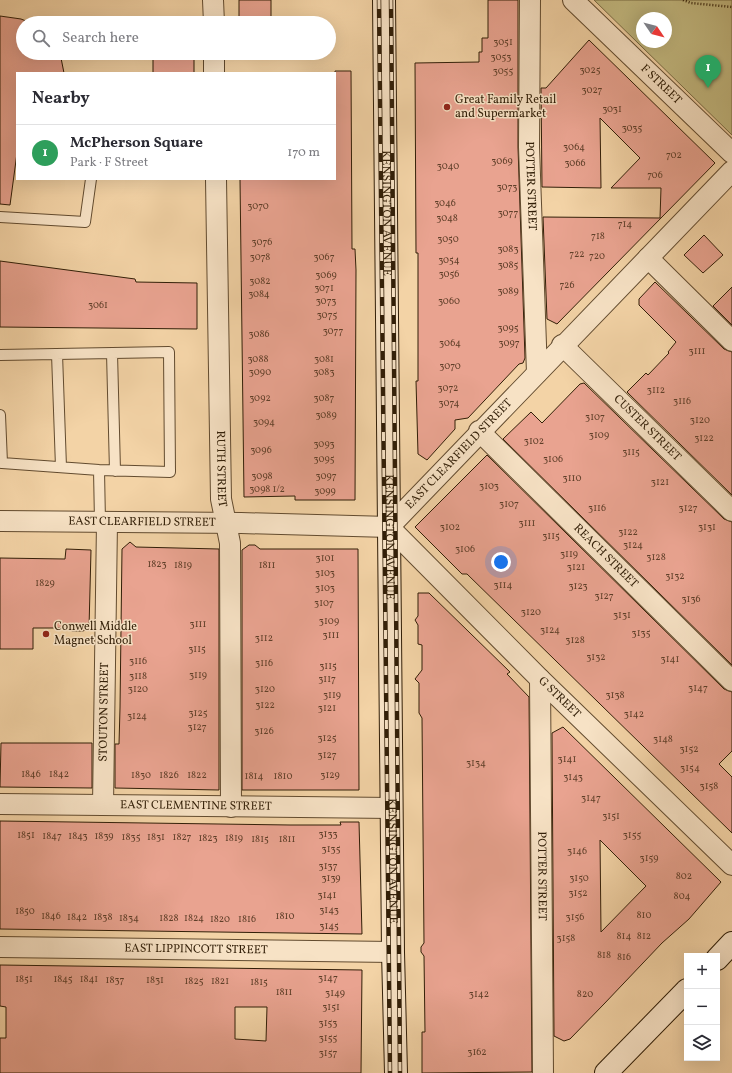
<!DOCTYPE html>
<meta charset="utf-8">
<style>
body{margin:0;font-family:Vollkorn,serif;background:#f7f7f7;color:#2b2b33}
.controls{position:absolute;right:12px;bottom:12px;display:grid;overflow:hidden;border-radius:0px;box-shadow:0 4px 16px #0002}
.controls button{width:36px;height:36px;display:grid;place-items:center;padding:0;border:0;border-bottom:1px solid #e1e1e2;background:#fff;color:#2b2b33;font:20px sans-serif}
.compass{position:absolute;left:636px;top:12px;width:36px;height:36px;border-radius:50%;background:#fff;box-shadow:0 4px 16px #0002;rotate:125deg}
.you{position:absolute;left:501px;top:562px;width:14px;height:14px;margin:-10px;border:3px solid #fff;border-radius:50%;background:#1a73e8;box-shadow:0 0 0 6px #1a73e833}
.badge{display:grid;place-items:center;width:26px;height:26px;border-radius:50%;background:#0b8043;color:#fff;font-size:13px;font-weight:700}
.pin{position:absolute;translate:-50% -33px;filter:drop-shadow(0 1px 2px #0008)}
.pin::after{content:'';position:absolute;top:21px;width:14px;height:12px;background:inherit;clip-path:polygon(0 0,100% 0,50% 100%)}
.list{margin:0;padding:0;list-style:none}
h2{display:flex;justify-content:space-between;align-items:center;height:52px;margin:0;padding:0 16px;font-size:17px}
h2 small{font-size:13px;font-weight:400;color:#7c7c81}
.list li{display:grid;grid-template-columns:26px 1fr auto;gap:12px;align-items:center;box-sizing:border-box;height:56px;padding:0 16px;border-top:1px solid #e1e1e2}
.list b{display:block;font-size:15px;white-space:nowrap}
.list p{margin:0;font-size:13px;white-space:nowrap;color:#7c7c81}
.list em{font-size:13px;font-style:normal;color:#7c7c81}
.icon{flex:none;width:22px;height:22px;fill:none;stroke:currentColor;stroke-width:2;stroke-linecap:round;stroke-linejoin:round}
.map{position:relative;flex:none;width:732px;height:1073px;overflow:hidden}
.search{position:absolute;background:#fff;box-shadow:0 4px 16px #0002;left:16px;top:16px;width:320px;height:44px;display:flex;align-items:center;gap:10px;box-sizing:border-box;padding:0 14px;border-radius:22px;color:#7c7c81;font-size:15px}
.panel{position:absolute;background:#fff;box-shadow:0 4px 16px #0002;left:16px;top:72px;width:320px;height:108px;border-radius:0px}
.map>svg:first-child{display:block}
.green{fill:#c3ba81;stroke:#7a6c44;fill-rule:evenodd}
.building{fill:#e9a390;stroke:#311e07;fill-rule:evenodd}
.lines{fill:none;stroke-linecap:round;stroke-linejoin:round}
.lane-casing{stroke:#624b2f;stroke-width:12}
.street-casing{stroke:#624b2f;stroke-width:22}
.secondary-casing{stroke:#311e07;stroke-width:24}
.path{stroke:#311e07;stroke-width:2.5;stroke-dasharray:1 2;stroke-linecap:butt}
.lane{stroke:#f7e2c5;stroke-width:10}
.street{stroke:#f7e2c5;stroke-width:20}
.secondary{stroke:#f7e2c5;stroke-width:22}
.rail-casing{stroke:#311e07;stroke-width:4.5}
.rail{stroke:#f7e2c5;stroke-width:3;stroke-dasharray:9;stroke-linecap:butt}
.poi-dot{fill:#8f2418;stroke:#f7e2c5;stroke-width:1.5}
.labels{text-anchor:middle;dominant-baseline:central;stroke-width:3;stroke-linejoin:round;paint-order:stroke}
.number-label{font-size:10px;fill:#5f3f29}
.street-label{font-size:12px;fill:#311e07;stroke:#f7e2c5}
.poi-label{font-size:12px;fill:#311e07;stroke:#f7e2c5;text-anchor:start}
</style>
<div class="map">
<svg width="732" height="1073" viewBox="0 0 732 1073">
<rect width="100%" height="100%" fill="#f3d3a6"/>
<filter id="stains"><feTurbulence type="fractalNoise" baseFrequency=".005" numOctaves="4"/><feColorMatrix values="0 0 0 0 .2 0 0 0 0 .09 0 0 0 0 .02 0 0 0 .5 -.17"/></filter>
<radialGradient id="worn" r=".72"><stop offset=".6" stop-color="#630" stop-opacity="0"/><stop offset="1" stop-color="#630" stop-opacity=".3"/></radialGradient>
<!-- green -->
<path class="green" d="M594 0H732V135ZM642 18H666V42H642Z"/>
<!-- building -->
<path class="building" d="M239 0H271V23H239Z
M488 0H518V147L525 358 523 363 519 364 468 418 455 420V429L427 460 418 454 416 381H418V253H416L415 63 479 62V52H482V38H488Z
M0 16 21 19 31 23H23V53H60L64 73H17V153L10 205 0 204Z
M589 40 715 163 557 324 547 319 543 217 660 218 661 188H611L640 158 600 118 601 188 542 187 541 88H546Z
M153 53H194V73H153Z
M335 71H351L352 249H355L356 270 355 500H295V496L244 497 240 179H335Z
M704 235 723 255 703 273 684 255Z
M0 261 135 279 136 282 197 283V329L0 327Z
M655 282 724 349 732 352V495L627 392 646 373 648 375 669 353 668 352 676 342 639 305V299Z
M732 287V325L713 306Z
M584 383 724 519 732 522V665L503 439 531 412 542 423 580 384Z
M487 455 724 689 732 692V751L719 764 732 777V833L467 574H462L415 527Z
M130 542 136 547 219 549V790L115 788V744H119L120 708 122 549Z
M249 545H255L260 549H358L359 790H242V550Z
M66 549 91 550 89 628 83 631H72L68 628H33V649H0V558L65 559Z
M418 593H429L510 672 507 674 529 697 532 1072 422 1073V1032H425L424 956 421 952V947L424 943 422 718 419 713V683L415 679 422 670V645L418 644V625L415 620 418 616Z
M563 727 721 882 689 919 662 943 604 1004 570 1039 564 1041 554 1036 552 733ZM600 840 646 886 601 932Z
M1 743H92V788L0 787Z
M0 821 290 825H341L340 822H359L362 934 0 929Z
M0 965 362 970 361 1073H0V1038H6V1007L0 1006ZM235 1007H267L266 1041 235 1039Z"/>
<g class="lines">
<defs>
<path id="lane" d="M0 217 85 222 91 179
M112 353 115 471
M57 354 61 467
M0 355 169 352 170 472 99 470 2 463 0 415
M99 470 100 522"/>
<g id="street">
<path d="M213 0 214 23"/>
<path id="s1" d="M530 0 529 147 537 373"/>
<path id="s2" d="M573 0 732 153"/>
<path d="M214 53V73"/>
<path id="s3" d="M216 179 221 499 230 543 231 807"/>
<path d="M648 258 732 341"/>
<path id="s4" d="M562 345 732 511"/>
<path id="s5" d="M479 431 732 681"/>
<path id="s6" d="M0 521 241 523 389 527 732 171"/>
<path id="s7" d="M389 527 540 679 732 865"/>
<path id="s8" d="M540 679 543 1073"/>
<path id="s9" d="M0 804 392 808"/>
<path id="s10" d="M103 805 107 522"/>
<path id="s11" d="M0 947 393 952"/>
</g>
<g id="secondary">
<path id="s12" d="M384 0 393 952 396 1073"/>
<path d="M717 959 732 943"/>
<path d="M606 1073 687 990"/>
</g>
</defs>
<!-- lane casing -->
<use href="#lane" class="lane-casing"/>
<!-- street casing -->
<use href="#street" class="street-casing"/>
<!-- secondary casing -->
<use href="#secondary" class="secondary-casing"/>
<!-- path -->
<path class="path" d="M683 0 691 3 732 7"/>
<!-- lane -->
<use href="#lane" class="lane"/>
<!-- street -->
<use href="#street" class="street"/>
<!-- secondary -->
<use href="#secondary" class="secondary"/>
<defs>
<path id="rail" d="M379 0 390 1073
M391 0 400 1073"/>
</defs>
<!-- rail casing -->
<use href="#rail" class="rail-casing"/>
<!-- rail -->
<use href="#rail" class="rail"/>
</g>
<!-- markers -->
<g class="poi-dot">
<circle cx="447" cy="107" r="4"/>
<circle cx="46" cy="634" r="4"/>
</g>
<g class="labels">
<!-- number labels -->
<g class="number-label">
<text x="503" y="42">3051</text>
<text x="501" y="57">3053</text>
<text x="590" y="70">3025</text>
<text x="503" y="71">3055</text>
<text x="592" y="90">3027</text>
<text x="612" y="109">3031</text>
<text x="632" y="128">3035</text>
<text x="574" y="147">3064</text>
<text x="674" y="155">702</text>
<text x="502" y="161">3069</text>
<text x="575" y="163">3066</text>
<text x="448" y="166">3040</text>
<text x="655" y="175">706</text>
<text x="507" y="187">3073</text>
<text x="445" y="203">3046</text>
<text x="258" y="206">3070</text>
<text x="508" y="213">3077</text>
<text x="447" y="218">3048</text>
<text x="625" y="224">714</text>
<text x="598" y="236">718</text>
<text x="448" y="239">3050</text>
<text x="262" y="242">3076</text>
<text x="508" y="249">3083</text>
<text x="577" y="254">722</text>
<text x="597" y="256">720</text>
<text x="260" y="257">3078</text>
<text x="324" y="257">3067</text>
<text x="449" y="260">3054</text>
<text x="508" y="265">3085</text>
<text x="449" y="274">3056</text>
<text x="326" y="275">3069</text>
<text x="260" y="281">3082</text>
<text x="567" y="285">726</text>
<text x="324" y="288">3071</text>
<text x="508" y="291">3089</text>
<text x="259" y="294">3084</text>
<text x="326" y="301">3073</text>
<text x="449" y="301">3060</text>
<text x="98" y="305">3061</text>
<text x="327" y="315">3075</text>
<text x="508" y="328">3095</text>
<text x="333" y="331">3077</text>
<text x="259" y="334">3086</text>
<text x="450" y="343">3064</text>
<text x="509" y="343">3097</text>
<text x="697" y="351">3111</text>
<text x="258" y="359">3088</text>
<text x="324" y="359">3081</text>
<text x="450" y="366">3070</text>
<text x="260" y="372">3090</text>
<text x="324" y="372">3083</text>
<text x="448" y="388">3072</text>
<text x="656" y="390">3112</text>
<text x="260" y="398">3092</text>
<text x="324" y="398">3087</text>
<text x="682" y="401">3116</text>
<text x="449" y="403">3074</text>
<text x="326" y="415">3089</text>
<text x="595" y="417">3107</text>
<text x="700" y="420">3120</text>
<text x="264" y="422">3094</text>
<text x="599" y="435">3109</text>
<text x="704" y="438">3122</text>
<text x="534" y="441">3102</text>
<text x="324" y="444">3093</text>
<text x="261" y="450">3096</text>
<text x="631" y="452">3115</text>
<text x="324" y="459">3095</text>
<text x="553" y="459">3106</text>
<text x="262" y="476">3098</text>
<text x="326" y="476">3097</text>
<text x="572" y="478">3110</text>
<text x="660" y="482">3121</text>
<text x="489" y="486">3103</text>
<text x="267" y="489">3098 1/2</text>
<text x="325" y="491">3099</text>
<text x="509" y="504">3107</text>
<text x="597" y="508">3116</text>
<text x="688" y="508">3127</text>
<text x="527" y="523">3111</text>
<text x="450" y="527">3102</text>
<text x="707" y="527">3131</text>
<text x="628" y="532">3122</text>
<text x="551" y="536">3115</text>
<text x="633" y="545">3124</text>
<text x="465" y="549">3106</text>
<text x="569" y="554">3119</text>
<text x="656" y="557">3128</text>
<text x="325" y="558">3101</text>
<text x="157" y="564">1823</text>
<text x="183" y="565">1819</text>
<text x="267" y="565">1811</text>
<text x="576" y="567">3121</text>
<text x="325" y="573">3103</text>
<text x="675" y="576">3132</text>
<text x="45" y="583">1829</text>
<text x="503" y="585">3114</text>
<text x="578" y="586">3123</text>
<text x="325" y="588">3103</text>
<text x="604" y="596">3127</text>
<text x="691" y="599">3136</text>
<text x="324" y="603">3107</text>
<text x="531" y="612">3120</text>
<text x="622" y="615">3131</text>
<text x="329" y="621">3109</text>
<text x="198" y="624">3111</text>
<text x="550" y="630">3124</text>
<text x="641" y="633">3135</text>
<text x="331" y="635">3111</text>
<text x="264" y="638">3112</text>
<text x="575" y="640">3128</text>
<text x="197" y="649">3115</text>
<text x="596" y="657">3132</text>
<text x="670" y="659">3141</text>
<text x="138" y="661">3116</text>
<text x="264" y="663">3116</text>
<text x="328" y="666">3115</text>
<text x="198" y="675">3119</text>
<text x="138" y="676">3118</text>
<text x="327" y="679">3117</text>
<text x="698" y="688">3147</text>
<text x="138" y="689">3120</text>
<text x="265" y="689">3120</text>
<text x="332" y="695">3119</text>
<text x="615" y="695">3138</text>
<text x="265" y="705">3122</text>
<text x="327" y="708">3121</text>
<text x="198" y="713">3125</text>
<text x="634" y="714">3142</text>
<text x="137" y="716">3124</text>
<text x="197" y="727">3127</text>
<text x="264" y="731">3126</text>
<text x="327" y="738">3125</text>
<text x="663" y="739">3148</text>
<text x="689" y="749">3152</text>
<text x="327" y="755">3127</text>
<text x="567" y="759">3141</text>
<text x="476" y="763">3134</text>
<text x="690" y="768">3154</text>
<text x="31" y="774">1846</text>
<text x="59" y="774">1842</text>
<text x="141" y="775">1830</text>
<text x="169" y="775">1826</text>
<text x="197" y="775">1822</text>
<text x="330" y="775">3129</text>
<text x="254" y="776">1814</text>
<text x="283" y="776">1810</text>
<text x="573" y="777">3143</text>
<text x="709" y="786">3158</text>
<text x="591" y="798">3147</text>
<text x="611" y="816">3151</text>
<text x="328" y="834">3133</text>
<text x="26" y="835">1851</text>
<text x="632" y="835">3155</text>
<text x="52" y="836">1847</text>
<text x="78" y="836">1843</text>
<text x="104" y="836">1839</text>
<text x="131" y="837">1835</text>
<text x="156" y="837">1831</text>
<text x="182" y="837">1827</text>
<text x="208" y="838">1823</text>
<text x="234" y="838">1819</text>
<text x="260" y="839">1815</text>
<text x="287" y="839">1811</text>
<text x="331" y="849">3135</text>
<text x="577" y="851">3146</text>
<text x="649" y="858">3159</text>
<text x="328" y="866">3137</text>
<text x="684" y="876">802</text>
<text x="331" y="878">3139</text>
<text x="579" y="878">3150</text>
<text x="578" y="893">3152</text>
<text x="327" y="895">3141</text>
<text x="682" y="896">804</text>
<text x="329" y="910">3143</text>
<text x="25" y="911">1850</text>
<text x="644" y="915">810</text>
<text x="51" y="916">1846</text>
<text x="285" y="916">1810</text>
<text x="77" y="917">1842</text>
<text x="103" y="917">1838</text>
<text x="575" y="917">3156</text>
<text x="129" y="918">1834</text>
<text x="169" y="918">1828</text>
<text x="194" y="918">1824</text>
<text x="220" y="919">1820</text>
<text x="247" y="919">1816</text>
<text x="329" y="926">3145</text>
<text x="624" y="936">814</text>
<text x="644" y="936">812</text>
<text x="566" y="938">3158</text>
<text x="604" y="955">818</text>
<text x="624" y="957">816</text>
<text x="328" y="978">3147</text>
<text x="24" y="979">1851</text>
<text x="63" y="979">1845</text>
<text x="89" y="979">1841</text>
<text x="115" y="980">1837</text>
<text x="155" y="980">1831</text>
<text x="194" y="981">1825</text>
<text x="220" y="981">1821</text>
<text x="259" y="982">1815</text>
<text x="284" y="992">1811</text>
<text x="335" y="993">3149</text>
<text x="479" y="994">3142</text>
<text x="585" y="994">820</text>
<text x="331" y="1007">3151</text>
<text x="328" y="1023">3153</text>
<text x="328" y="1038">3155</text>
<text x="477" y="1052">3162</text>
<text x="328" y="1053">3157</text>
</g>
<!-- street labels -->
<g class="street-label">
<text stroke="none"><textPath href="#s2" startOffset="122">F STREET</textPath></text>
<text stroke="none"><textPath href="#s1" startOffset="186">POTTER STREET</textPath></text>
<text stroke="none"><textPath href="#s12" startOffset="213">KENSINGTON AVENUE</textPath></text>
<text stroke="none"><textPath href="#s4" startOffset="119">CUSTER STREET</textPath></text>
<text stroke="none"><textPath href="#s6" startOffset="490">EAST CLEARFIELD STREET</textPath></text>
<text stroke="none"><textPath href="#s3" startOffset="290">RUTH STREET</textPath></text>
<text stroke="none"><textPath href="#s6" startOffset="142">EAST CLEARFIELD STREET</textPath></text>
<text stroke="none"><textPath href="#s12" startOffset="537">KENSINGTON AVENUE</textPath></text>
<text stroke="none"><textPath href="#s5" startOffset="178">REACH STREET</textPath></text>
<text stroke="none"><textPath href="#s7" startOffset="241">G STREET</textPath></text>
<text stroke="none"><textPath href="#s10" startOffset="93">STOUTON STREET</textPath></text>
<text stroke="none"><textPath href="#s9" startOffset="196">EAST CLEMENTINE STREET</textPath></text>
<text stroke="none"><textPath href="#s12" startOffset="861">KENSINGTON AVENUE</textPath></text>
<text stroke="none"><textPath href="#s8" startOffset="197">POTTER STREET</textPath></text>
<text stroke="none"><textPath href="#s11" startOffset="196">EAST LIPPINCOTT STREET</textPath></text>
</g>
<!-- poi labels -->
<g class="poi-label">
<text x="455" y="100">Great Family Retail<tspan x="455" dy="14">and Supermarket</tspan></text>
<text x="54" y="627">Conwell Middle<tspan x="54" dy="14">Magnet School</tspan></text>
</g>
</g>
<rect width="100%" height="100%" filter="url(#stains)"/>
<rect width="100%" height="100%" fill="url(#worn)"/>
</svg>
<div class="controls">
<button>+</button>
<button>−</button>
<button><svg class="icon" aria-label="layers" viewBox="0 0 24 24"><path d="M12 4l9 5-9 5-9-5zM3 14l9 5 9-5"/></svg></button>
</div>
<svg class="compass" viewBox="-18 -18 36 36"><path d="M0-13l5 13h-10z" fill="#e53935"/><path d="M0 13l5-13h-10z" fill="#7c7c81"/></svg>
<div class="you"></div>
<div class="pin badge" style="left:708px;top:88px;background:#2e9e5b">1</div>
<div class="search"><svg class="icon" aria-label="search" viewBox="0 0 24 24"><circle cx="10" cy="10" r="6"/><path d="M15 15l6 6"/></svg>Search here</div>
<section class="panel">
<h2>Nearby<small></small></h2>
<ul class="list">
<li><span class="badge" style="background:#2e9e5b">1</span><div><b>McPherson Square</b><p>Park · F Street</p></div><em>170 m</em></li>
</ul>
</section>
</div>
